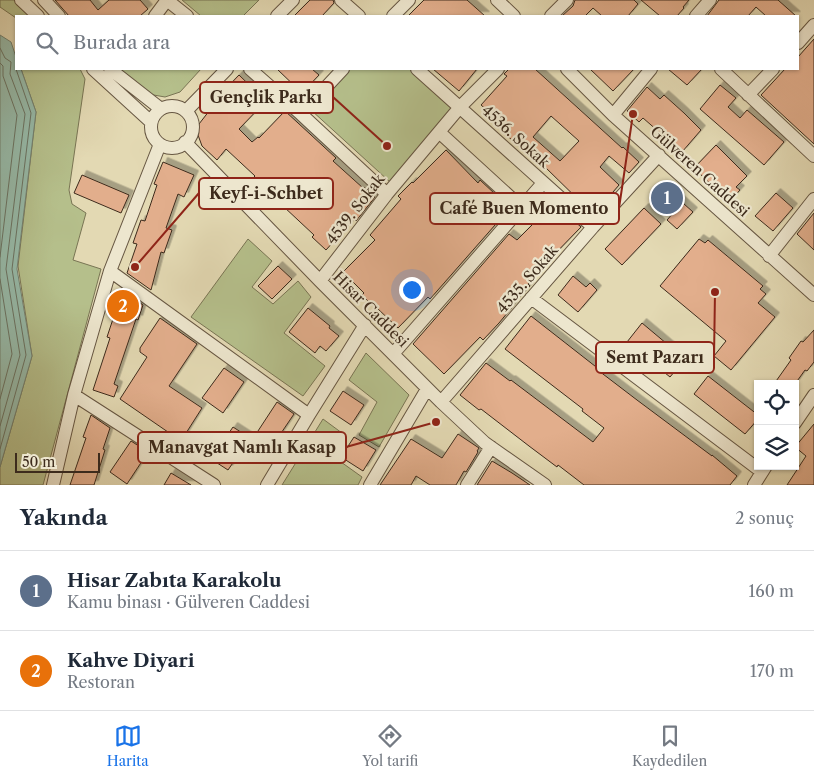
<!DOCTYPE html>
<html lang="tr">
<meta charset="utf-8">
<style>
body{margin:0;font-family:"Libre Caslon Text",serif;background:#f6f6f7;color:#1f2937}
.controls{position:absolute;right:15px;bottom:15px;display:grid;overflow:hidden;border-radius:0px;box-shadow:0 1px 4px #0004}
.controls button{width:45px;height:45px;display:grid;place-items:center;padding:0;border:0;border-bottom:1px solid #e0e1e3;background:#fff;color:#1f2937;font:25px sans-serif}
.scale{position:absolute;left:15px;bottom:12px;width:85px;box-sizing:border-box;padding-left:5px;border:2px solid #3d2b1c;border-top:0;font-size:14px;line-height:18px;white-space:nowrap;color:#3d2b1c;-webkit-text-stroke:4px #ede6ce;paint-order:stroke}
.you{position:absolute;left:411px;top:289px;width:18px;height:18px;margin:-12px;border:4px solid #fff;border-radius:50%;background:#1a73e8;box-shadow:0 0 0 8px #1a73e833}
.badge{display:grid;place-items:center;width:32px;height:32px;border-radius:50%;background:#1a73e8;color:#fff;font-size:16px;font-weight:700}
.pin{position:absolute;translate:-50% -50%;border:2px solid #fff;box-shadow:0 1px 5px #0006}
.list{margin:0;padding:0;list-style:none}
h2{display:flex;justify-content:space-between;align-items:center;height:65px;margin:0;padding:0 20px;font-size:21px}
h2 small{font-size:16px;font-weight:400;color:#747a83}
.list li{display:grid;grid-template-columns:32px 1fr auto;gap:15px;align-items:center;box-sizing:border-box;height:80px;padding:0 20px;border-top:1px solid #e0e1e3}
.list b{display:block;font-size:19px;white-space:nowrap}
.list p{margin:0;font-size:16px;white-space:nowrap;color:#747a83}
.list em{font-size:16px;font-style:normal;color:#747a83}
.icon{flex:none;width:28px;height:28px;fill:none;stroke:currentColor;stroke-width:2;stroke-linecap:round;stroke-linejoin:round}
.map{position:relative;flex:none;width:814px;height:485px;overflow:hidden}
.search{position:absolute;background:#fff;box-shadow:0 1px 4px #0004;left:15px;right:15px;top:15px;height:55px;display:flex;align-items:center;gap:12px;box-sizing:border-box;padding:0 18px;border-radius:0px;color:#747a83;font-size:19px}
.sheet{height:225px;background:#fff}
nav{display:flex;justify-content:space-around;align-items:center;box-sizing:border-box;height:70px;border-top:1px solid #e0e1e3;background:#fff;font-size:14px;color:#747a83}
nav a{display:grid;justify-items:center;gap:2px}
nav .on{color:#1a73e8}
.map>svg:first-child{display:block}
.green{fill:#b5bf8b;stroke:#797554}
.water{fill:#96baa9;stroke:#728171}
.lines{fill:none;stroke-linecap:round;stroke-linejoin:round}
.shore{stroke:#6a7262;stroke-width:1}
.building{fill:#e2ae8c;stroke:#3d2b1c;fill-rule:evenodd;filter:url(#shadow)}
.minor-casing{stroke:#665642;stroke-width:14}
.minor{stroke:#ede6ce;stroke-width:12}
.labels{text-anchor:middle;dominant-baseline:central;stroke-width:4.5;stroke-linejoin:round;paint-order:stroke}
.street-label{font-size:15px;fill:#3d2b1c;stroke:#ede6ce}
.leader{fill:none;stroke:#8f2418;stroke-width:2}
.callout-dot{fill:#8f2418;stroke:#ede6ce;stroke-width:2}
.callout{fill:#ede6ce;stroke:#8f2418;stroke-width:2}
.callout-label{font-size:16px;text-anchor:middle;font-weight:bold;fill:#3d2b1c}
</style>
<div class="map">
<svg width="814" height="485" viewBox="0 0 814 485">
<defs>
<filter id="shadow"><feDropShadow dx="4.5" dy="-4.5" stdDeviation="0" flood-color="#0004"/></filter>
</defs>
<rect width="100%" height="100%" fill="#e3d9b3"/>
<filter id="stains"><feTurbulence type="fractalNoise" baseFrequency=".004" numOctaves="4"/><feColorMatrix values="0 0 0 0 .2 0 0 0 0 .09 0 0 0 0 .02 0 0 0 .5 -.17"/></filter>
<radialGradient id="worn" r=".72"><stop offset=".6" stop-color="#630" stop-opacity="0"/><stop offset="1" stop-color="#630" stop-opacity=".3"/></radialGradient>
<!-- green -->
<path class="green" d="M0 0H14L20 7 32 16H16V18L0 7Z
M182 0H259L243 16H201Z
M21 69H80L85 79 69 190 72 204 86 213 73 260 101 269 43 485H0V467L32 356 18 266 36 112Z
M122 69H201L180 92 165 97 148 94 120 71Z
M349 69H413L457 109 390 182 311 110Z
M248 239 272 261 252 287 273 304 298 281 311 297 284 333 325 366 303 396 191 317Z
M366 353 409 395 379 447 359 435 377 402 349 380Z
M323 419 346 436 334 457 362 477 358 485H282Z"/>
<!-- water -->
<path class="water" d="M0 35 11 42 16 57V69H21L36 112 17 269 32 356 0 467Z"/>
<g class="lines">
<!-- shore -->
<path class="shore" d="M0 48 5 58 11 62 10 74 25 114 6 269 20 355 0 426
M0 63 3 66V76L17 115 0 257
M0 279 12 354 0 399
M0 449 26 355 12 269 31 113 16 69"/>
</g>
<!-- building -->
<path class="building" d="M55 0H90L98 10 109 0H140L148 9 140 16H69Z
M310 0H333L334 3 322 16H294Z
M424 0H467L485 16H408Z
M575 0H634L638 4 628 16H602L593 8 585 16H562L573 6Z
M641 0H689L683 7 684 8 677 16H660Z
M719 0H778L796 16H766L756 7 748 16H707Z
M814 39V144L761 95 785 69H798V57Z
M277 69H312L319 75 302 93Z
M433 69H477L459 91Z
M509 69H535L622 148 623 147 639 162 629 173 609 156 600 167 619 185 594 214H593L544 166 543 167 504 133 508 128 481 105 507 76 504 74ZM551 116 579 141 560 161 533 137Z
M590 69H634L613 91Z
M668 69H702L687 85Z
M239 75 266 101 239 129 252 142 258 137 259 138 285 111 336 158 333 161 363 188 364 187 375 197 356 221 354 219 326 250 312 237 314 235 253 178 255 176 226 149 217 160 202 146 198 135 199 124 220 97 219 96Z
M720 85 736 98 728 107 740 118 747 110 784 142 764 165 700 109Z
M647 87 660 99 664 95 684 113 701 130 682 152 643 118 639 122 627 111Z
M716 145 747 176 736 187 740 190 729 202 694 168Z
M446 150 478 183 480 180 510 208 430 299 428 297 398 328 377 308 376 309 362 295 364 293 343 272 375 240 370 235 401 199 398 196 412 182 413 183Z
M163 162 194 175 184 197 178 194 166 228 172 230 164 253 161 252 151 290 127 273 137 244 133 243 141 220 145 221 157 185 154 184Z
M82 175 129 195 121 213 74 193Z
M665 187 693 212 677 229 667 220 674 212 657 197Z
M776 193 793 208 773 231 755 216Z
M544 194 581 227 546 263 528 284 530 286 512 305 513 306 499 323 483 340 480 337 444 374 413 344 509 234 517 240 537 220 528 212Z
M644 208 661 224 622 265 605 249Z
M814 213V250L797 234Z
M699 239 705 243 708 240 763 286 760 289 766 294 758 303 775 317 731 370 714 356 726 341 660 286Z
M278 266 292 279 272 299 258 286Z
M573 276 586 287 590 283 597 290 578 312 558 295Z
M121 289 143 305 138 320 136 319 114 384 118 386 114 397 93 390 110 338 107 337 115 313 113 312Z
M308 308 330 326 329 328 339 336 326 351 320 346 315 353 289 332Z
M531 316 600 370 599 371 637 400 712 456V455L737 476 730 485H584L558 465 557 467 529 446 481 409 479 410 460 395 486 363 510 381 511 380 593 442 604 428 582 411 583 409 505 349Z
M160 318 197 344 169 386 202 408 181 441 120 399 147 357 140 352V348Z
M642 323 685 359 670 377 627 342Z
M814 330V362L807 371 805 370 795 384H774L791 360 789 358 801 341 803 342Z
M224 368 244 382 223 413 202 398Z
M708 376 758 415V419L745 434 694 394Z
M343 391 364 405 351 425 330 411Z
M277 402 294 414 273 445 256 434Z
M91 415 110 428 103 449 105 450 94 485H70L86 438 83 437Z
M814 424V485H787L806 456 795 447Z
M233 427 250 438 228 470 211 459Z
M458 434 479 448 477 451 478 452 466 472 464 471 456 485H430L416 476 411 485H380L411 439 442 458Z
M354 437 376 450 363 471 341 457Z
M131 441 148 452 127 484 110 472Z
M492 461 512 473 530 485H477Z
M171 473 191 485H164Z"/>
<g class="lines">
<defs>
<path id="minor" d="M21 0 38 16
M44 0 59 16
M341 0 359 16
M497 0 514 16
M155 16 167 0 187 16
M277 16 293 0
M393 16 409 0
M551 16 567 0
M696 16 710 0
M798 43 814 25
M93 69 151 122
M110 69 161 109
M250 69 301 114 387 194
M417 69 593 227
M567 69 613 115 814 295
M721 69 814 156
M748 95 773 69
M151 127a21 21 0 1 1 42 0a21 21 0 1 1-42 0Z
M186 111 227 69
M301 114 343 69
M613 115 651 69
M439 132 521 207
M185 142 320 281 441 402 485 443 545 485
M769 256 814 199
M110 271 309 415
M320 281 387 194 460 107 498 69
M531 298 762 472
M393 354 543 183
M74 395 214 485
M441 402 593 227 659 155
M795 423 814 395
M53 485 74 395 110 271 160 144
M267 485 309 415 365 325
M370 485 427 389
M467 485 491 447
M754 485 766 466"/>
</defs>
<!-- minor casing -->
<use href="#minor" class="minor-casing"/>
<!-- minor -->
<use href="#minor" class="minor"/>
</g>
<g class="labels">
<!-- street labels -->
<g class="street-label">
<text transform="translate(516 136) rotate(42)">4536. Sokak</text>
<text transform="translate(700 171) rotate(42)">Gülveren Caddesi</text>
<text transform="translate(355 209) rotate(-52)">4539. Sokak</text>
<text transform="translate(527 279) rotate(-49)">4535. Sokak</text>
<text transform="translate(371 309) rotate(45)">Hisar Caddesi</text>
</g>
</g>
<!-- callouts -->
<path class="leader" d="M387 146L333 97M135 267L199 193M633 114L619 208M715 292L714 358M436 422L346 447"/>
<g class="callout-dot">
<circle cx="387" cy="146" r="5"/>
<circle cx="135" cy="267" r="5"/>
<circle cx="633" cy="114" r="5"/>
<circle cx="715" cy="292" r="5"/>
<circle cx="436" cy="422" r="5"/>
</g>
<g class="callout">
<rect x="200" y="82" width="133" height="31" rx="5"/>
<rect x="199" y="178" width="134" height="31" rx="5"/>
<rect x="430" y="193" width="189" height="31" rx="5"/>
<rect x="596" y="342" width="118" height="31" rx="5"/>
<rect x="138" y="432" width="208" height="31" rx="5"/>
</g>
<g class="callout-label">
<text x="266" y="103">Gençlik Parkı</text>
<text x="266" y="199">Keyf-i-Schbet</text>
<text x="524" y="214">Café Buen Momento</text>
<text x="655" y="363">Semt Pazarı</text>
<text x="242" y="453">Manavgat Namlı Kasap</text>
</g>
<rect width="100%" height="100%" filter="url(#stains)"/>
<rect width="100%" height="100%" fill="url(#worn)"/>
</svg>
<div class="controls">
<button><svg class="icon" aria-label="locate" viewBox="0 0 24 24"><circle cx="12" cy="12" r="6"/><path d="M12 2v4M12 18v4M2 12h4M18 12h4"/></svg></button>
<button><svg class="icon" aria-label="layers" viewBox="0 0 24 24"><path d="M12 4l9 5-9 5-9-5zM3 14l9 5 9-5"/></svg></button>
</div>
<div class="scale">50 m</div>
<div class="you"></div>
<div class="pin badge" style="left:667px;top:198px;background:#5c6f8a">1</div>
<div class="pin badge" style="left:123px;top:306px;background:#e8710a">2</div>
<div class="search"><svg class="icon" aria-label="search" viewBox="0 0 24 24"><circle cx="10" cy="10" r="6"/><path d="M15 15l6 6"/></svg>Burada ara</div>
</div>
<section class="sheet">
<h2>Yakında<small>2 sonuç</small></h2>
<ul class="list">
<li><span class="badge" style="background:#5c6f8a">1</span><div><b>Hisar Zabıta Karakolu</b><p>Kamu binası · Gülveren Caddesi</p></div><em>160 m</em></li>
<li><span class="badge" style="background:#e8710a">2</span><div><b>Kahve Diyari</b><p>Restoran</p></div><em>170 m</em></li>
</ul>
</section>
<nav>
<a class="on"><svg class="icon" aria-label="map" viewBox="0 0 24 24"><path d="M3 6l6-2 6 2 6-2v14l-6 2-6-2-6 2zM9 4v14M15 6v14"/></svg>Harita</a>
<a><svg class="icon" aria-label="directions" viewBox="0 0 24 24"><path d="M12 3l9 9-9 9-9-9zM9 14v-3h6M13 9l2 2-2 2"/></svg>Yol tarifi</a>
<a><svg class="icon" aria-label="saved" viewBox="0 0 24 24"><path d="M7 4h10v16l-5-4-5 4z"/></svg>Kaydedilen</a>
</nav>
